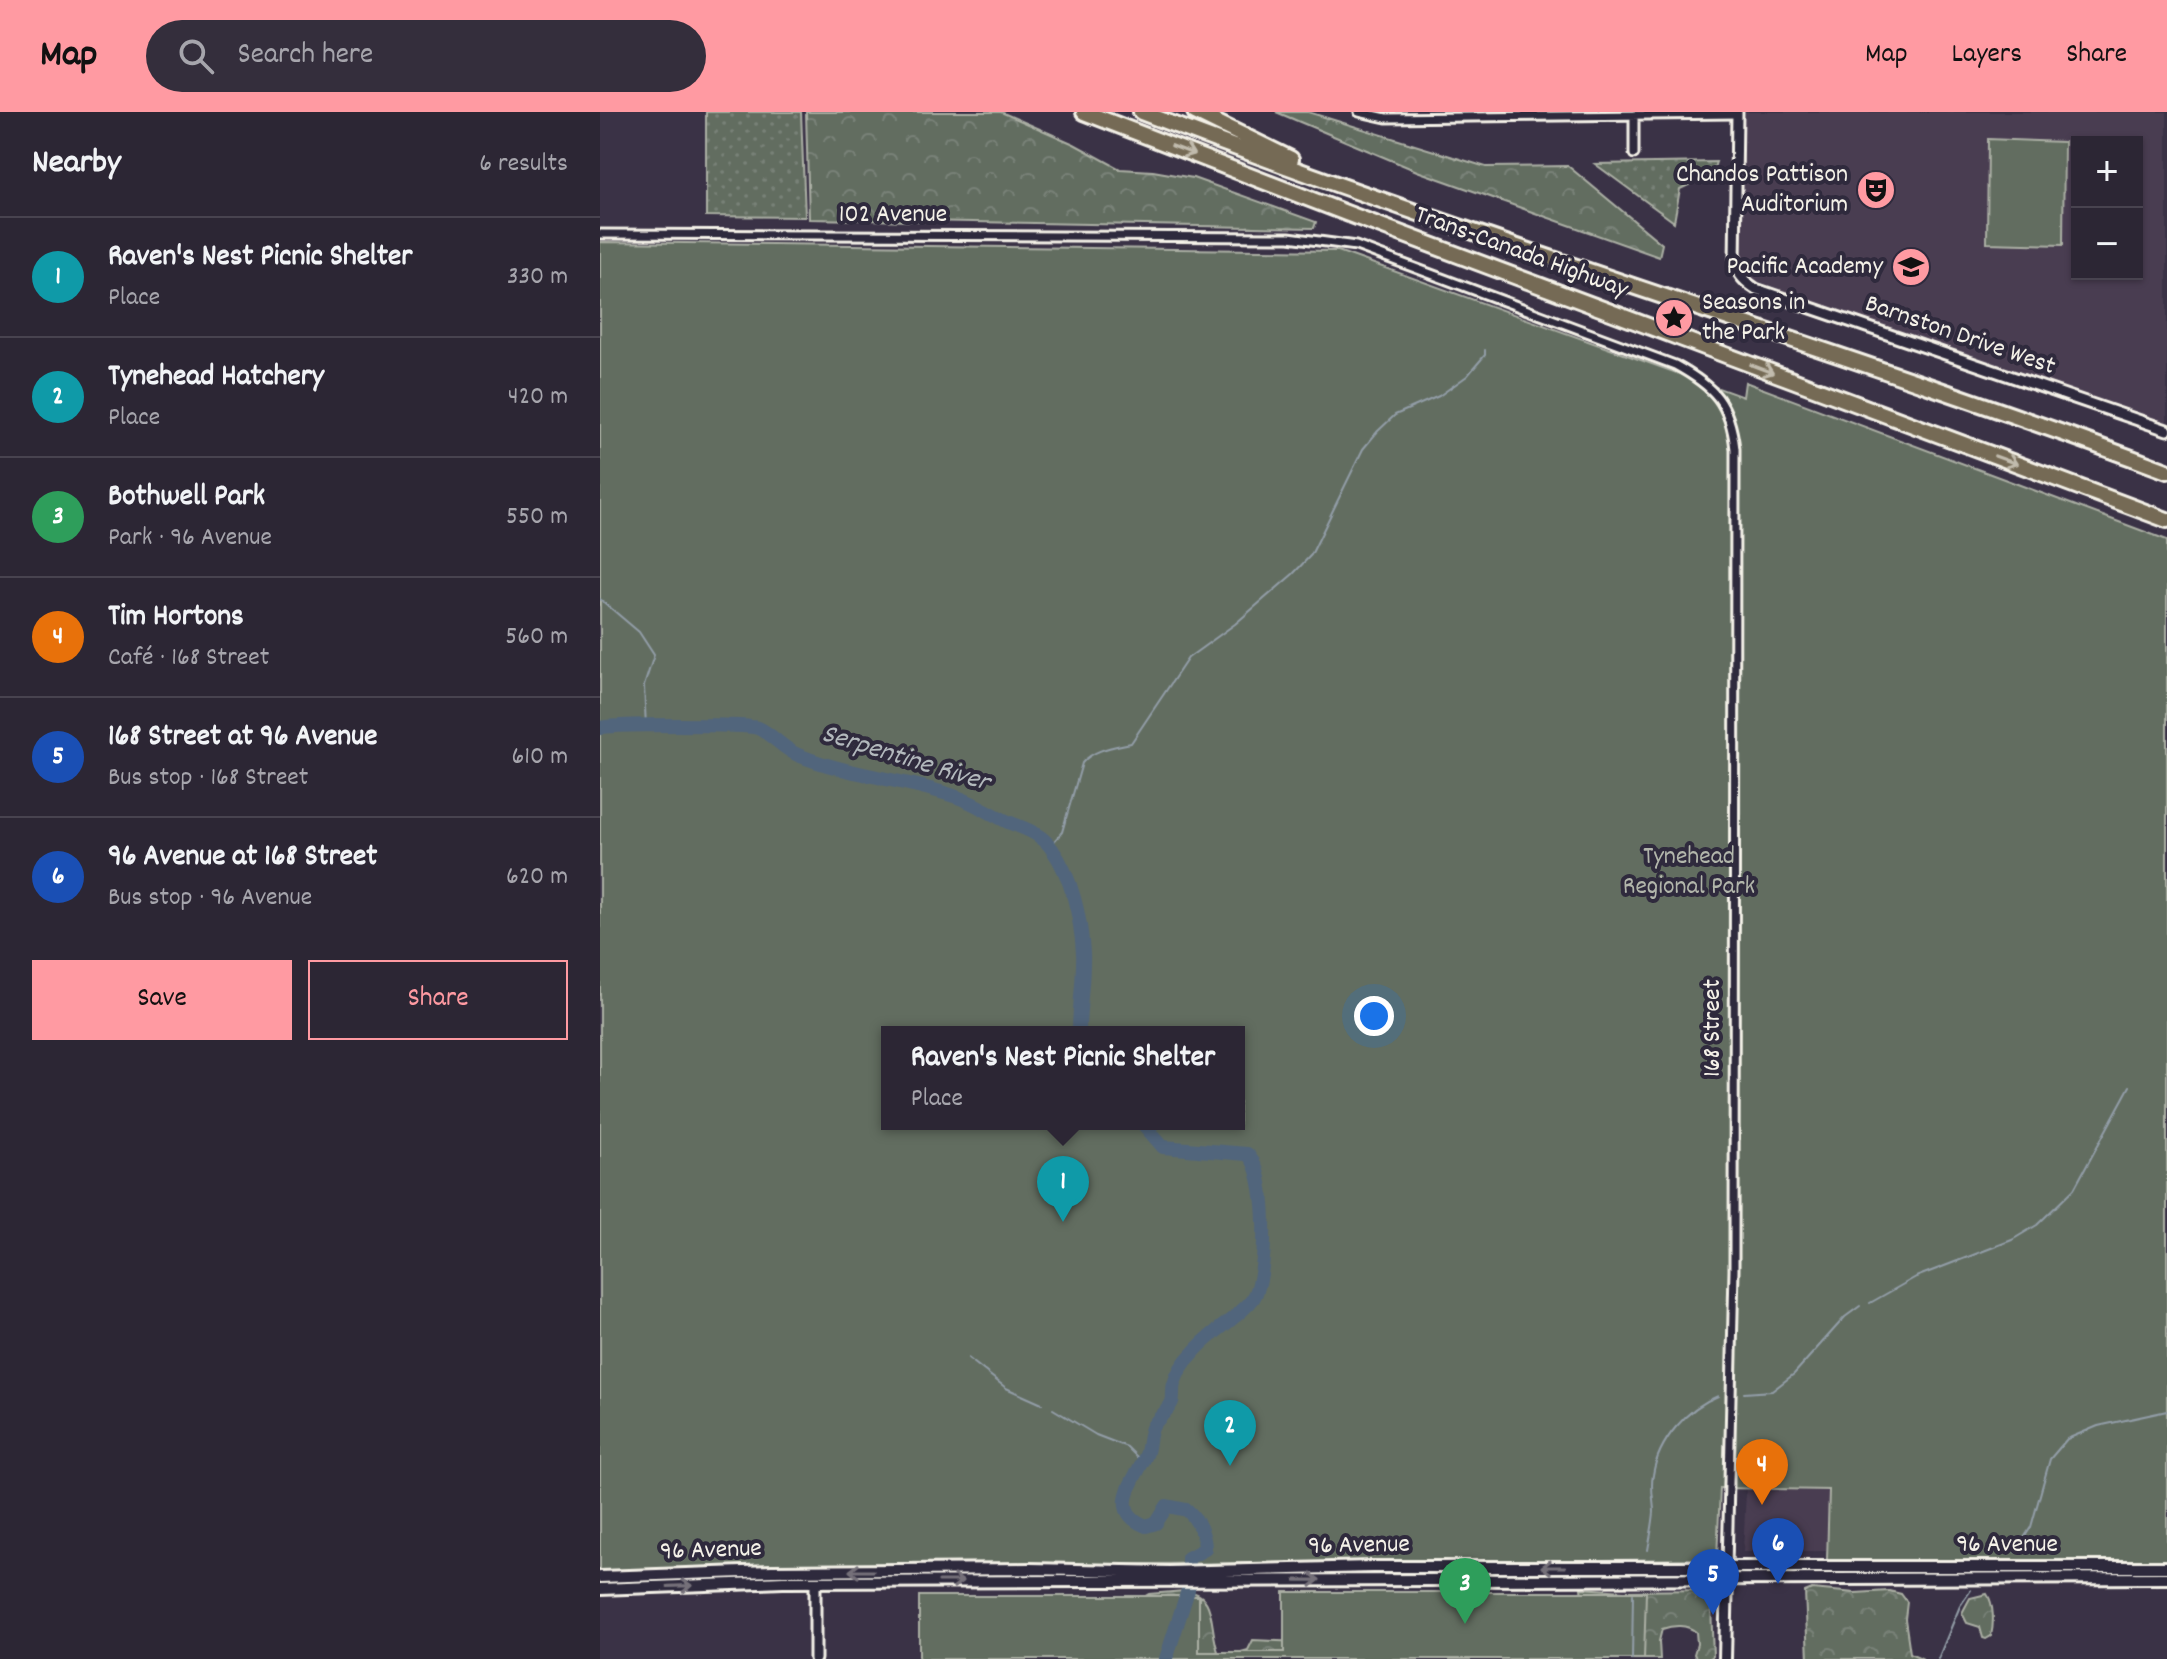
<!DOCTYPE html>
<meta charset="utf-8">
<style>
body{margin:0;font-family:Dekko,sans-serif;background:#342e3c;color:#f1f3f6}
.controls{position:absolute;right:24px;top:24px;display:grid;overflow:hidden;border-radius:0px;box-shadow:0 2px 6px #0004}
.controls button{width:72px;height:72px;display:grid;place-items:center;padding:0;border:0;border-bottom:2px solid #48434f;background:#2c2634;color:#f1f3f6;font:40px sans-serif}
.you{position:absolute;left:774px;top:904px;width:28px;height:28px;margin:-20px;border:6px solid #fff;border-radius:50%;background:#1a73e8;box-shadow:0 0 0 12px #1a73e833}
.badge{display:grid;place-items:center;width:52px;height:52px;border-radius:50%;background:#ff9aa2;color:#fff;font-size:26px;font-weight:700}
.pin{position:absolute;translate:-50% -66px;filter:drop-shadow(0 2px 4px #0008)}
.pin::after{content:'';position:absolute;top:42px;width:28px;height:24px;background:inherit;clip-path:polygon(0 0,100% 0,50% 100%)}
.popup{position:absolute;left:281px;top:914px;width:364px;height:104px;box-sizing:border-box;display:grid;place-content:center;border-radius:0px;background:#2c2634;filter:drop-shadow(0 2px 6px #0005);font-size:26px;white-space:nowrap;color:#a6a5ac}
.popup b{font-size:30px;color:#f1f3f6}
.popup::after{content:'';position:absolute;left:50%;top:100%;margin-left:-16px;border:16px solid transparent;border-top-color:#2c2634}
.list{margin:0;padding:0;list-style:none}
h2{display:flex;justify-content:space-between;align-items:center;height:104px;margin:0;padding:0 32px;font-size:34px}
h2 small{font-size:26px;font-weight:400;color:#a6a5ac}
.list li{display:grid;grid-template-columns:52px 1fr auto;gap:24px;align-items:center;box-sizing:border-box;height:120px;padding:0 32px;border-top:2px solid #48434f}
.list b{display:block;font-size:30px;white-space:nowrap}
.list p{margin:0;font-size:26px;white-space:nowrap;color:#a6a5ac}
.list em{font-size:26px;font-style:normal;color:#a6a5ac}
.actions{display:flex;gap:16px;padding:24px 32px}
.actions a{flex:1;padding:18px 0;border:2px solid #ff9aa2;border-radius:0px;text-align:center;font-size:28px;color:#ff9aa2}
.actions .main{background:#ff9aa2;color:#111}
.icon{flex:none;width:44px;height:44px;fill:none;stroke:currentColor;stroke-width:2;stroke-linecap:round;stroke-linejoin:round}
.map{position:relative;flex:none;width:1567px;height:1547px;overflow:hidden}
header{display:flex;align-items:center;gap:48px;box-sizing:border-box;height:112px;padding:0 40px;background:#ff9aa2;color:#111}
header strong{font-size:38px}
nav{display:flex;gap:44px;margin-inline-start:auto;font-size:28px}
.search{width:560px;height:72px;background:#342e3c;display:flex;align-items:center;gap:20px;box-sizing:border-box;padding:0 28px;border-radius:44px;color:#a6a5ac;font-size:30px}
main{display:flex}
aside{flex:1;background:#2c2634}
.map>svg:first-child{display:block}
.built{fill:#483c51;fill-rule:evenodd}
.grass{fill:url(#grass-dots);stroke:#abafa4;stroke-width:2}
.forest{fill:url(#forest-crowns);stroke:#abafa4;stroke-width:2}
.green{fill:#626d61;stroke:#abafa4;stroke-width:2;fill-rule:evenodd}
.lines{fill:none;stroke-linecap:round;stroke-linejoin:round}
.stream{stroke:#929da7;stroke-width:2}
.river{stroke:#51657c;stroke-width:14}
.minor-casing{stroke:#f4f1e8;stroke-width:13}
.tertiary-casing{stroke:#f4f1e8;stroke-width:15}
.secondary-casing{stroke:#f4f1e8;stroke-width:16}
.motorway-casing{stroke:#f4f1e8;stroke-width:20}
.minor{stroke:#2f2a3d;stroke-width:7}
.tertiary{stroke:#2f2a3d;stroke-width:9}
.secondary{stroke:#2f2a3d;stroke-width:10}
.motorway{stroke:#756a55;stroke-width:14}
.oneway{stroke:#c1bbad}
.oneway2{stroke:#747079}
.labels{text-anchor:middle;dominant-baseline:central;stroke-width:8;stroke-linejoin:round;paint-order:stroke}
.poi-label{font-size:26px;fill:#f4f1e8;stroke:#2f2a3d;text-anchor:end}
.street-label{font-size:26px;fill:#f4f1e8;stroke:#2f2a3d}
.park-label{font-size:26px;fill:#b2b6ab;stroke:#2f2a3d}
.water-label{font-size:28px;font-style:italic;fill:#b3b9bd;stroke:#2f2a3d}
</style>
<header>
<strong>Map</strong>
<div class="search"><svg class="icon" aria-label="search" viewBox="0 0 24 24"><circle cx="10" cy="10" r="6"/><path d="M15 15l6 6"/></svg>Search here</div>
<nav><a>Map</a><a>Layers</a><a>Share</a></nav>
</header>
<main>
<aside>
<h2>Nearby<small>6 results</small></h2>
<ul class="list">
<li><span class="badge" style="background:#0f9aa8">1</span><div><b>Raven's Nest Picnic Shelter</b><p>Place</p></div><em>330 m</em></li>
<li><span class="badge" style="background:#0f9aa8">2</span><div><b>Tynehead Hatchery</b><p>Place</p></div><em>420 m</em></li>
<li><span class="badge" style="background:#2e9e5b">3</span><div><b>Bothwell Park</b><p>Park · 96 Avenue</p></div><em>550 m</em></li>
<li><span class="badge" style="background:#e8710a">4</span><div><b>Tim Hortons</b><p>Café · 168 Street</p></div><em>560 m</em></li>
<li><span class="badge" style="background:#1a4fb4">5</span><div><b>168 Street at 96 Avenue</b><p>Bus stop · 168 Street</p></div><em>610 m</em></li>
<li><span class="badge" style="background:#1a4fb4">6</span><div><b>96 Avenue at 168 Street</b><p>Bus stop · 96 Avenue</p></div><em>620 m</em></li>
</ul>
<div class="actions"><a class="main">Save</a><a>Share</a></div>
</aside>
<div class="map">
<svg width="1567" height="1547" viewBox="0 0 1567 1547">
<defs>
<pattern id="grass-dots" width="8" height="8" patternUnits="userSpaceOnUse" patternTransform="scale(2)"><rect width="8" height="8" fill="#626d61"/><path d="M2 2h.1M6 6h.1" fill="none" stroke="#798278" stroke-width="1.8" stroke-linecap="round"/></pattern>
<pattern id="forest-crowns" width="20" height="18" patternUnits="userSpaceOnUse" patternTransform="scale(2)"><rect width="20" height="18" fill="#626d61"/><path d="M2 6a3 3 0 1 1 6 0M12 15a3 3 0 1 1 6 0" fill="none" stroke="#798278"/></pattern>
</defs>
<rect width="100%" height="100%" fill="#3a3246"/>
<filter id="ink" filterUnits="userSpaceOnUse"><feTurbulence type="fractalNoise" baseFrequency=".0125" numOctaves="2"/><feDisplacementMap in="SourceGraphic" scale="16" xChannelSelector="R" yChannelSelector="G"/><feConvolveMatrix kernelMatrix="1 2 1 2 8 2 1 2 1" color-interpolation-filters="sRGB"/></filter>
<g filter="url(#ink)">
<!-- built -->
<path class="built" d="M1142 0H1567V312L1210 189 1153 167 1146 159 1142 147ZM1477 30H1537V162H1477Z
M1146 1378 1229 1379 1226 1439 1143 1440Z"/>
<!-- grass -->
<path class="grass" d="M106 0H201L205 105 106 104Z
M1116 50 1112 62 1080 77 1074 110 995 52Z"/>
<!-- forest -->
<path class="forest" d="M206 0H401L474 32 520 57 553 59 593 66 716 110 714 116 209 107Z
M676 0H708L886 55 968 54 1062 132 1059 145 817 59Z
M981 1476 1024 1479 1105 1478 1111 1493 1113 1544 1109 1547H1097L1094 1542 1097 1532 1096 1520C1087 1512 1073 1513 1062 1517L1059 1529 1060 1547H990Z
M1212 1477 1255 1481 1289 1479 1301 1482 1307 1490 1305 1507 1310 1541 1323 1547H1208L1205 1480Z
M584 1479C619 1480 608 1517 619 1542H634L648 1538 653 1528 700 1530 707 1547H525L535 1490 549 1482Z
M1387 1482C1394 1492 1394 1512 1391 1524L1386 1527 1383 1526 1380 1515 1367 1511 1362 1501 1370 1486Z"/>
<!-- green -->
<path class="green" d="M1388 27 1464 30 1463 133 1387 131Z
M0 130 738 139 1143 285 1145 270 1567 428V1448H1227L1229 1378 1120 1376 1117 1447C745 1450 372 1453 0 1459ZM287 920H639V1012H287Z
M684 1480H1046L1044 1547H319V1484H599V1540H684Z"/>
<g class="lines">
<!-- stream -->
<path class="stream" d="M0 487 39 520 54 543 44 574 46 615
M450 734 462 720 482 651C494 637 514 635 531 631L588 546 635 512 693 462 711 443 763 337 778 319 795 303 839 284 867 264 885 243V238
M1270 1191 1316 1165 1412 1128 1437 1113 1474 1077 1530 974
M368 1246 406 1276 442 1292
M1144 1281 1172 1279 1194 1262 1245 1205 1260 1194
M453 1297 496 1323 527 1335 542 1350
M1048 1438C1050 1426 1053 1413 1054 1400 1054 1388 1050 1376 1053 1363 1058 1329 1087 1296 1118 1284
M1415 1440 1431 1415 1450 1347 1467 1327 1498 1314 1567 1299
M1032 1547 1033 1482
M1338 1547 1360 1494 1371 1478"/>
<!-- river -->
<path class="river" d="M0 616C9 612 146 612 158 616 172 622 183 637 198 643 250 664 305 667 357 685 375 691 390 701 406 709 424 717 440 720 452 737 472 765 481 807 483 841 484 867 479 894 479 920
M543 1012 563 1035 647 1042C669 1057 669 1168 652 1188 636 1208 610 1220 593 1241 585 1249 577 1261 574 1272 572 1277 574 1285 572 1290 568 1299 558 1306 553 1314 548 1323 550 1333 546 1343 536 1367 506 1398 546 1414L556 1411 567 1394 587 1398C598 1408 605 1423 605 1437L588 1446V1478L566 1547"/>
<defs>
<path id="minor" d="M759 0 786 6 1137 2
M1034 42V3
M0 122 689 125 756 134 1075 253C1115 275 1130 291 1135 337L1134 1158 1127 1455"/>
<path id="tertiary" d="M1137 0 1135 152C1139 164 1145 170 1156 177L1567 318
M215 1470V1547"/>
<path id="secondary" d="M0 1465 172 1459 430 1457 569 1460 772 1455H1567
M0 1477 183 1470 1567 1466
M1125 1547 1127 1461"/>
<path id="motorway" d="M484 0 746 101 1567 408
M541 0C879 130 1228 233 1567 359
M595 0 691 47"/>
</defs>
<!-- minor casing -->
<use href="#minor" class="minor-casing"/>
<!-- tertiary casing -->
<use href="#tertiary" class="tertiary-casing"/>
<!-- secondary casing -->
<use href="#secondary" class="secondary-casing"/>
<!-- motorway casing -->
<use href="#motorway" class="motorway-casing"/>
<!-- minor -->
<use href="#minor" class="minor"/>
<!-- tertiary -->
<use href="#tertiary" class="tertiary"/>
<!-- secondary -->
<use href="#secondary" class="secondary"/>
<!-- motorway -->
<use href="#motorway" class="motorway"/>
</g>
<!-- one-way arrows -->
<defs><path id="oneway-shaft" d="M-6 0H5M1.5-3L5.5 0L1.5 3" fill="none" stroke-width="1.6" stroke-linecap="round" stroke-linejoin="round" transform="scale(2)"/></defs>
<g class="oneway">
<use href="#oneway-shaft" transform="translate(583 38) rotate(21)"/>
<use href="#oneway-shaft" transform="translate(1162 257) rotate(21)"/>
<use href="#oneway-shaft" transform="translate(1406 348) rotate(20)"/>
</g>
<g class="oneway2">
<use href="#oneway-shaft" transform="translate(953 1455) rotate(180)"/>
<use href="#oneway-shaft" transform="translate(261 1459) rotate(180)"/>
<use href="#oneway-shaft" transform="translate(708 1468) rotate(-1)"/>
<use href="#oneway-shaft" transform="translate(351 1469)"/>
<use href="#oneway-shaft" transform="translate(80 1474) rotate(-2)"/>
</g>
</g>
<!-- icons -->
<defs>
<symbol id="theatre-disc" viewBox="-11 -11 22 22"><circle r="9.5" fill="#ff9aa2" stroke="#2f2a3d"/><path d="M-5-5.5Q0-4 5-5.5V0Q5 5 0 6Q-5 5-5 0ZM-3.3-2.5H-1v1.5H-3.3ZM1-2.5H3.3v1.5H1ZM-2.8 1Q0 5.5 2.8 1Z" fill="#111"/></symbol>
<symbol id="school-disc" viewBox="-11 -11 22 22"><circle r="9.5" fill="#ff9aa2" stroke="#2f2a3d"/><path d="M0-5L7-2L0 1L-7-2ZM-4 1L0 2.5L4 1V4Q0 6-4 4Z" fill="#111"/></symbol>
<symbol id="sight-disc" viewBox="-11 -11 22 22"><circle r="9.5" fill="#ff9aa2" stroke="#2f2a3d"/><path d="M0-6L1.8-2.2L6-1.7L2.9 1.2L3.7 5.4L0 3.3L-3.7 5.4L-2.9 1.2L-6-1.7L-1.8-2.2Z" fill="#111"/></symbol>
</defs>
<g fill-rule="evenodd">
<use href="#theatre-disc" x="1254" y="56" width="44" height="44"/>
<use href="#school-disc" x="1289" y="133" width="44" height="44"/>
<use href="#sight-disc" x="1052" y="184" width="44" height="44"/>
</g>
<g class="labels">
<!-- poi labels -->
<g class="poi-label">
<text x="1248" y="63">Chandos Pattison<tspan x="1248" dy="30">Auditorium</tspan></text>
<text x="1283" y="155">Pacific Academy</text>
<text x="1102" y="191" text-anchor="start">Seasons in<tspan x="1102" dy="30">the Park</tspan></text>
</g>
<!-- street labels -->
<g class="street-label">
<text x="293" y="103">102 Avenue</text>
<text transform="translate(921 141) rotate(20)">Trans-Canada Highway</text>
<text transform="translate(1360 224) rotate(19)">Barnston Drive West</text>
<text transform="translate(1113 916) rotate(-90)">168 Street</text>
<text x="1407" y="1433">96 Avenue</text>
<text transform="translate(759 1434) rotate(-1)">96 Avenue</text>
<text transform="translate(111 1439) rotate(-2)">96 Avenue</text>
</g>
<!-- park labels -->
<g class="park-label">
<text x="1089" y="745">Tynehead<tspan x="1089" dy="30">Regional Park</tspan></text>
</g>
<!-- water labels -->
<g class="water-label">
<text transform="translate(305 648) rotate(17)">Serpentine River</text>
</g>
</g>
</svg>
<div class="controls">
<button>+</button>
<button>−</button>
</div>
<div class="you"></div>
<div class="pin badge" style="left:463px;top:1110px;background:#0f9aa8">1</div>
<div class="popup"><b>Raven's Nest Picnic Shelter</b>Place</div>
<div class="pin badge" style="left:630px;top:1354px;background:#0f9aa8">2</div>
<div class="pin badge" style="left:865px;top:1512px;background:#2e9e5b">3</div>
<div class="pin badge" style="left:1162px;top:1393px;background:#e8710a">4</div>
<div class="pin badge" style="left:1113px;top:1503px;background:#1a4fb4">5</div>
<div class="pin badge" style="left:1178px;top:1472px;background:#1a4fb4">6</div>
</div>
</main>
